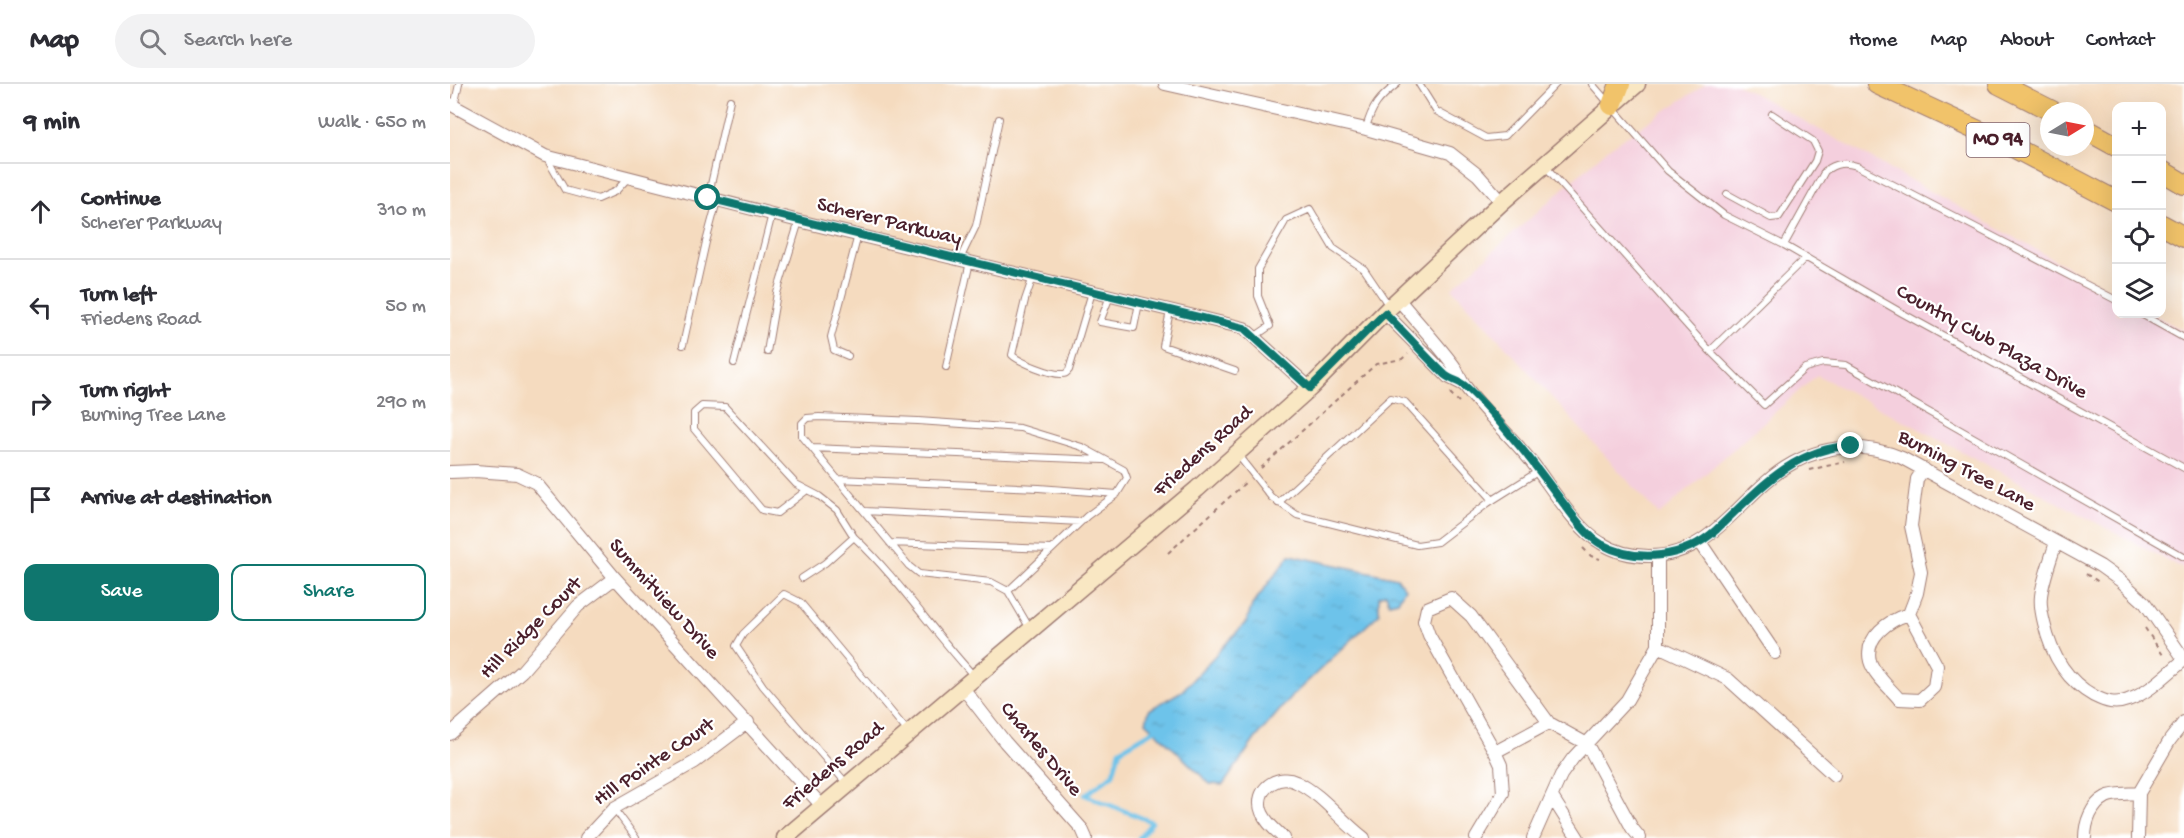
<!DOCTYPE html>
<meta charset="utf-8">
<style>
body{margin:0;font-family:"Gochi Hand",sans-serif;background:#f2f2f3;color:#2b2b33}
.controls{position:absolute;right:18px;top:18px;display:grid;overflow:hidden;border-radius:12px;box-shadow:0 6px 24px #0002}
.controls button{width:54px;height:54px;display:grid;place-items:center;padding:0;border:0;border-bottom:2px solid #e1e1e2;background:#fff;color:#2b2b33;font:30px sans-serif}
.compass{position:absolute;left:1590px;top:18px;width:54px;height:54px;border-radius:50%;background:#fff;box-shadow:0 6px 24px #0002;rotate:80deg}
.stop{position:absolute;width:18px;height:18px;margin:-14px;border:4px solid #0f766e;border-radius:50%;background:#fff}
.stop.end{background:#0f766e;border-color:#fff;box-shadow:0 2px 6px #0008}
.list{margin:0;padding:0;list-style:none}
h2{display:flex;justify-content:space-between;align-items:center;height:78px;margin:0;padding:0 24px;font-size:26px}
h2 small{font-size:20px;font-weight:400;color:#7c7c81}
.list li{display:grid;grid-template-columns:39px 1fr auto;gap:18px;align-items:center;box-sizing:border-box;height:96px;padding:0 24px;border-top:2px solid #e1e1e2}
.list b{display:block;font-size:22px;white-space:nowrap}
.list p{margin:0;font-size:20px;white-space:nowrap;color:#7c7c81}
.list em{font-size:20px;font-style:normal;color:#7c7c81}
.actions{display:flex;gap:12px;padding:18px 24px}
.actions a{flex:1;padding:14px 0;border:2px solid #0f766e;border-radius:12px;text-align:center;font-size:21px;color:#0f766e}
.actions .main{background:#0f766e;color:#fff}
.icon{flex:none;width:33px;height:33px;fill:none;stroke:currentColor;stroke-width:2;stroke-linecap:round;stroke-linejoin:round}
.map{position:relative;flex:none;width:1734px;height:754px;overflow:hidden}
header{display:flex;align-items:center;gap:36px;box-sizing:border-box;height:84px;padding:0 30px;background:#fff;border-bottom:2px solid #e1e1e2}
header strong{font-size:28px}
nav{display:flex;gap:33px;margin-inline-start:auto;font-size:21px}
.search{width:420px;height:54px;background:#f2f2f3;display:flex;align-items:center;gap:15px;box-sizing:border-box;padding:0 21px;border-radius:33px;color:#7c7c81;font-size:22px}
main{display:flex}
aside{flex:1;background:#fff}
.map>svg:first-child{display:block}
.built{fill:#f4cfdd}
.water{fill:url(#water-ripples);stroke:#5c718a;stroke-width:1.5}
.lines{fill:none;stroke-linecap:round;stroke-linejoin:round}
.stream{stroke:#6dc3ea;stroke-width:4.5}
.service-casing{stroke:#a07d75;stroke-width:8}
.minor-casing{stroke:#a07d75;stroke-width:14}
.secondary-casing{stroke:#a07d75;stroke-width:19}
.trunk-casing{stroke:#a07d75;stroke-width:22}
.path{stroke:#a07d75;stroke-width:2;stroke-dasharray:4.5 4.5;stroke-linecap:butt}
.service{stroke:#fff;stroke-width:6}
.minor{stroke:#fff;stroke-width:12}
.secondary{stroke:#f9e7c3;stroke-width:16}
.trunk{stroke:#f1c36a;stroke-width:20}
.route{stroke:#0f766e;stroke-width:8}
.labels{text-anchor:middle;dominant-baseline:central;stroke-width:4.5;stroke-linejoin:round;paint-order:stroke}
.shield{fill:#fff;stroke:#80626b;stroke-width:1.5}
.shield-label{font-size:20px;font-weight:bold;fill:#4a1f2b}
.street-label{font-size:21px;fill:#4a1f2b;stroke:#fff}
</style>
<header>
<strong>Map</strong>
<div class="search"><svg class="icon" aria-label="search" viewBox="0 0 24 24"><circle cx="10" cy="10" r="6"/><path d="M15 15l6 6"/></svg>Search here</div>
<nav><a>Home</a><a>Map</a><a>About</a><a>Contact</a></nav>
</header>
<main>
<aside>
<h2>9 min<small>Walk · 650 m</small></h2>
<ul class="list">
<li><svg class="icon" aria-label="ahead" viewBox="0 0 24 24"><path d="M12 20V5M6 11l6-6 6 6"/></svg><div><b>Continue</b><p>Scherer Parkway</p></div><em>310 m</em></li>
<li><svg class="icon" aria-label="left" viewBox="0 0 24 24"><path d="M17 20v-9H6M10 6l-5 5 5 5"/></svg><div><b>Turn left</b><p>Friedens Road</p></div><em>50 m</em></li>
<li><svg class="icon" aria-label="right" viewBox="0 0 24 24"><path d="M7 20v-9h11M14 6l5 5-5 5"/></svg><div><b>Turn right</b><p>Burning Tree Lane</p></div><em>290 m</em></li>
<li><svg class="icon" aria-label="arrive" viewBox="0 0 24 24"><path d="M6 21V4h12l-3 4 3 4H6"/></svg><div><b>Arrive at destination</b></div></li>
</ul>
<div class="actions"><a class="main">Save</a><a>Share</a></div>
</aside>
<div class="map">
<svg width="1734" height="754" viewBox="0 0 1734 754">
<defs>
<pattern id="water-ripples" width="26" height="14" patternUnits="userSpaceOnUse" patternTransform="scale(1.5)"><rect width="26" height="14" fill="#6dc3ea"/><path d="M2 4q2-2 4 0t4 0M15 11q2-2 4 0t4 0" fill="none" stroke="#60a7c9"/></pattern>
</defs>
<rect width="100%" height="100%" fill="#fff"/>
<filter id="ink" filterUnits="userSpaceOnUse"><feTurbulence type="fractalNoise" baseFrequency=".0167" numOctaves="2"/><feDisplacementMap in="SourceGraphic" scale="12" xChannelSelector="R" yChannelSelector="G"/><feConvolveMatrix kernelMatrix="1 2 1 2 8 2 1 2 1" color-interpolation-filters="sRGB"/></filter>
<filter id="wash" filterUnits="userSpaceOnUse"><feTurbulence type="fractalNoise" baseFrequency=".008" numOctaves="4" result="noise"/><feDisplacementMap in="SourceGraphic" scale="24" xChannelSelector="R" yChannelSelector="G"/><feGaussianBlur stdDeviation="1.35" result="paint"/><feColorMatrix in="noise" values="0 0 0 0 0 0 0 0 0 0 0 0 0 0 0 0 0 1.4 0 .05"/><feComposite in="paint" operator="in"/></filter>
<g filter="url(#wash)">
<rect width="100%" height="100%" fill="#f5dbbf"/>
<!-- built -->
<path class="built" d="M1256 0H1287L1666 210V230H1702L1734 247V485L1367 291 1209 431 1002 204 1160 63Z"/>
<!-- water -->
<path class="water" d="M840 471 947 494 955 504 948 517 939 519 936 509 929 512V530L842 612 805 655 773 701 760 700 696 638 699 626 732 607 797 537 802 521Z"/>
<g class="lines">
<!-- stream -->
<path class="stream" d="M689 754 702 738 635 711 663 690 670 666 704 646"/>
</g>
</g>
<g filter="url(#ink)">
<g class="lines">
<defs>
<path id="service" d="M969 0 986 27 1036 54 1055 52 1106 0
M1142 0 1218 87 1274 131 1334 161 1452 229 1734 384
M4 23 9 0
M916 44C922 22 929 14 947 0
M96 73 115 106 148 115 166 107 177 95
M1095 82 1260 267
M1277 110 1321 134 1329 133 1365 77 1368 67 1363 57 1322 30
M258 114 280 16
M1334 161 1375 87C1386 79 1394 78 1407 82L1666 216
M1356 173 1260 267 1314 321 1355 284 1373 279 1396 281 1734 473
M510 175 526 142 549 35
M583 193 575 216 562 271C569 278 602 291 612 290 617 290 616 289 619 286L642 208
M660 212 650 238 684 244 689 219
M720 227 713 262 785 287
M1691 230 1734 254
M804 253 820 242 808 212V185L836 136 860 125 883 164 914 185 939 222
M233 261 256 158 267 117
M317 268 327 209 349 137
M398 272 384 266 381 253 408 151
M284 279 322 130
M496 283 520 178
M362 364 653 376
M787 370 821 413 847 431 967 461 987 458 1038 419 1089 387
M388 395 589 404 667 410
M357 406 327 429 312 426 244 345V329L252 322 275 323 346 400 369 412 387 426 404 453
M828 419 941 314 955 318 1043 416
M415 427 630 438
M440 459 601 465
M352 494 375 479 404 453C449 495 483 548 525 593
M558 507 541 498 469 490 459 482 352 352V339L357 334 369 333 468 337 570 344 632 363 674 386 677 394 667 410 637 432 558 507 579 543
M397 700 313 602 286 562 293 550 334 510 350 518 459 649
M164 724 186 754"/>
<path id="minor" d="M715 0 916 45 1000 69 1028 91 1052 118
M0 20 95 72 349 137 794 244 860 304
M949 216C967 238 987 259 1004 282 1008 288 1010 296 1015 302 1034 328 1060 351 1081 377 1099 400 1126 445 1151 459 1165 468 1183 472 1199 472 1266 472 1291 407 1343 379 1380 359 1415 359 1452 374L1650 482 1671 497 1695 519 1734 575
M935 229 998 293 1014 301
M0 388 25 387 67 390 86 399 165 494 373 723
M1250 458 1325 569
M1606 458C1601 475 1593 495 1591 512 1590 520 1592 531 1594 539 1601 570 1615 596 1644 612 1656 618 1665 621 1678 616 1699 609 1717 590 1734 576
M1459 530C1439 536 1414 553 1420 577 1424 591 1440 604 1449 615L1470 616 1484 603 1487 582 1459 530 1467 509 1471 488 1461 442 1467 395 1474 385
M1208 562 1278 595 1384 691
M513 604 555 658 632 745 636 754
M0 650 72 587 128 522 165 494
M1045 668 979 551 974 537 977 524 1001 514 1021 532 1099 639
M1102 713 1128 754
M136 754 164 724 245 678 298 638
M834 754C825 746 810 733 810 720 809 702 830 690 846 698 872 710 891 737 914 754
M1026 754 1053 709 1051 681 1045 668 1099 639 1137 660 1182 744 1190 754
M1083 754 1111 691 1123 674 1177 616 1208 562V472
M1635 754C1635 739 1641 721 1656 713 1664 709 1679 710 1689 709
M1688 754 1689 709 1720 656 1734 638"/>
<path id="secondary" d="M335 754 747 405 860 304 940 223 1052 118 1187 0"/>
<path id="trunk" d="M1427 0 1561 62 1666 117
M1549 0 1602 27
M1162 21 1170 0
M1635 45 1666 62
M1712 87 1734 100
M1712 141 1734 153"/>
</defs>
<!-- service casing -->
<use href="#service" class="service-casing"/>
<!-- minor casing -->
<use href="#minor" class="minor-casing"/>
<!-- secondary casing -->
<use href="#secondary" class="secondary-casing"/>
<!-- trunk casing -->
<use href="#trunk" class="trunk-casing"/>
<!-- path -->
<path class="path" d="M1000 309 1009 318
M811 384 926 280 952 275 958 270
M1359 386 1395 378
M1133 464 1141 472 1150 475
M718 469 796 398
M1636 490 1649 498
M1695 544 1715 574"/>
<!-- service -->
<use href="#service" class="service"/>
<!-- minor -->
<use href="#minor" class="minor"/>
<!-- secondary -->
<use href="#secondary" class="secondary"/>
<!-- trunk -->
<use href="#trunk" class="trunk"/>
</g>
</g>
<g class="lines" filter="url(#ink)">
<!-- route -->
<path class="route" d="M258 114 794 244 860 304 935 229C955 249 974 271 995 291 1001 296 1009 297 1015 302 1034 318 1051 340 1067 359 1084 379 1099 400 1114 420 1125 434 1136 451 1151 460 1188 480 1235 474 1266 446 1304 410 1344 363 1401 362"/>
</g>
<g class="labels">
<!-- shield labels -->
<rect class="shield" x="1516.5" y="39" width="63" height="34" rx="4.5"/>
<g class="shield-label">
<text x="1548" y="56">MO 94</text>
</g>
<!-- street labels -->
<g class="street-label">
<text transform="translate(439 139) rotate(14)">Scherer Parkway</text>
<text transform="translate(1541 259) rotate(29)">Country Club Plaza Drive</text>
<text transform="translate(754 368) rotate(-42)">Friedens Road</text>
<text transform="translate(1516 388) rotate(28)">Burning Tree Lane</text>
<text transform="translate(213 516) rotate(48)">Summitview Drive</text>
<text transform="translate(82 545) rotate(-45)">Hill Ridge Court</text>
<text transform="translate(590 666) rotate(50)">Charles Drive</text>
<text transform="translate(205 679) rotate(-34)">Hill Pointe Court</text>
<text transform="translate(384 683) rotate(-40)">Friedens Road</text>
</g>
</g>
</svg>
<div class="controls">
<button>+</button>
<button>−</button>
<button><svg class="icon" aria-label="locate" viewBox="0 0 24 24"><circle cx="12" cy="12" r="6"/><path d="M12 2v4M12 18v4M2 12h4M18 12h4"/></svg></button>
<button><svg class="icon" aria-label="layers" viewBox="0 0 24 24"><path d="M12 4l9 5-9 5-9-5zM3 14l9 5 9-5"/></svg></button>
</div>
<svg class="compass" viewBox="-18 -18 36 36"><path d="M0-13l5 13h-10z" fill="#e53935"/><path d="M0 13l5-13h-10z" fill="#7c7c81"/></svg>
<div class="stop" style="left:258px;top:114px"></div>
<div class="stop end" style="left:1401px;top:362px"></div>
</div>
</main>
